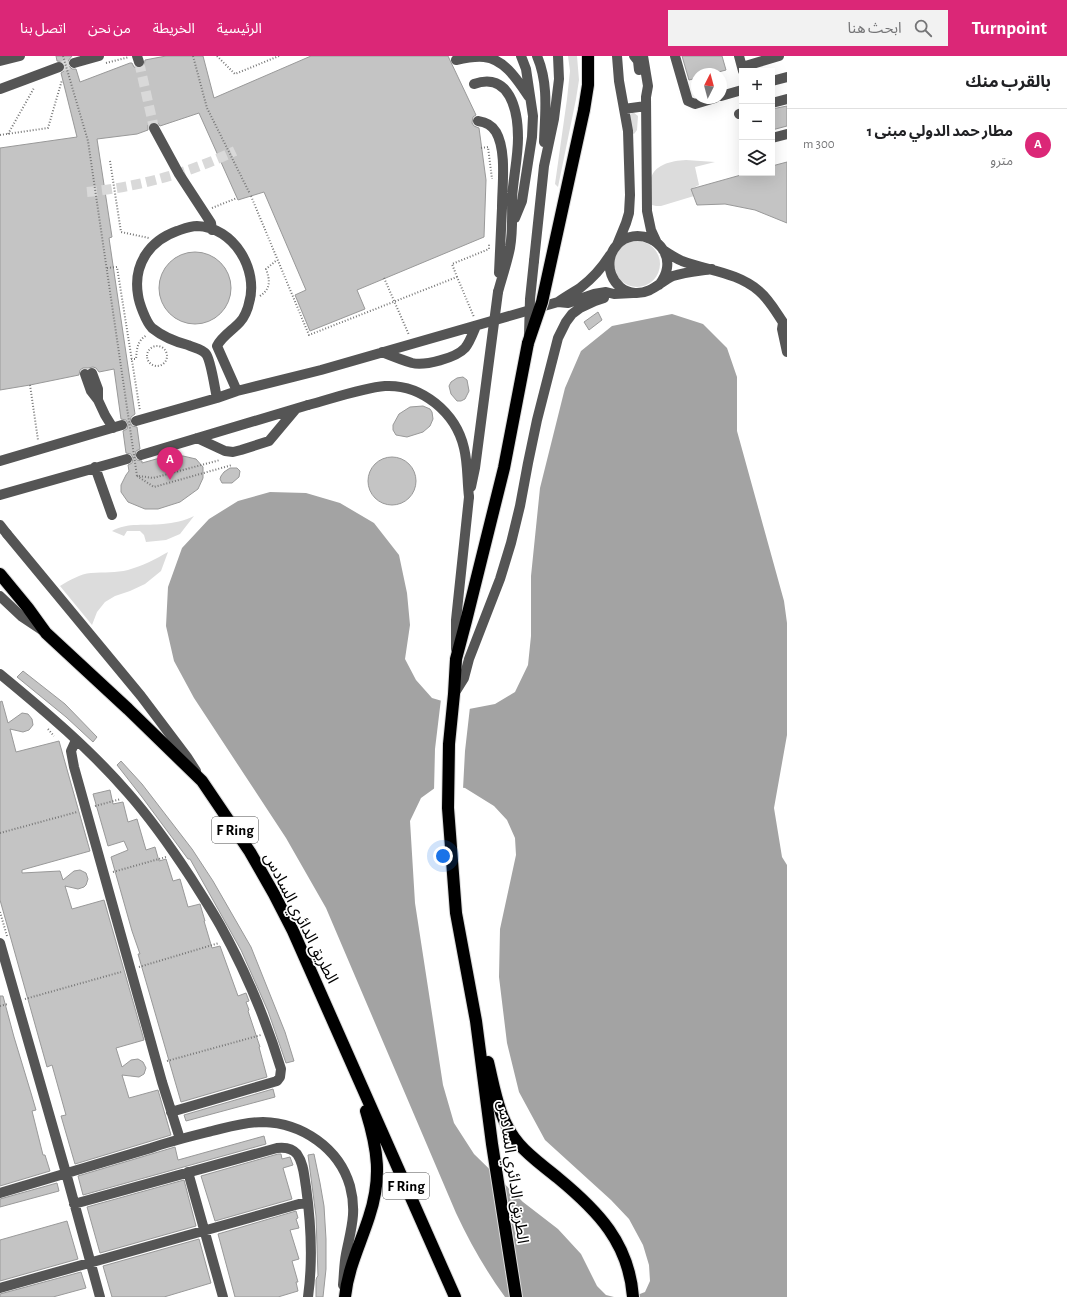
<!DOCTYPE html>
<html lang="ar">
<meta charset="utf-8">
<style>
body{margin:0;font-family:"Alegreya Sans","Noto Sans Arabic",sans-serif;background:#f2f2f2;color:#202124;direction:rtl}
.controls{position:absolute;right:12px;top:12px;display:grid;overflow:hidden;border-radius:0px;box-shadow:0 4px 16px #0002}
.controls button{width:36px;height:36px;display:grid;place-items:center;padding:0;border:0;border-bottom:1px solid #e0e0e0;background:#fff;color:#202124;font:20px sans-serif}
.compass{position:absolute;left:691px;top:12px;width:36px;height:36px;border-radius:50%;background:#fff;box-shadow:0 4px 16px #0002;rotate:6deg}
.you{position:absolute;left:443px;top:800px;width:14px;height:14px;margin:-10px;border:3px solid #fff;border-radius:50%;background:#1a73e8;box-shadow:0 0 0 6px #1a73e833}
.badge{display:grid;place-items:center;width:26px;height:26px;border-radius:50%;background:#db2777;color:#fff;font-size:13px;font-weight:700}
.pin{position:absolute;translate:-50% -33px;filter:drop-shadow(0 1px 2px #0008)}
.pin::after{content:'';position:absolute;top:21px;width:14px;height:12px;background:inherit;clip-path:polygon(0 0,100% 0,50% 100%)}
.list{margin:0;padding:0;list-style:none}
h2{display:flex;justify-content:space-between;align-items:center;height:52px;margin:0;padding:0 16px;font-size:17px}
h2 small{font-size:13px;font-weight:400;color:#757577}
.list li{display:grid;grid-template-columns:26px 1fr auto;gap:12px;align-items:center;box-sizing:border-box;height:72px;padding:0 16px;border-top:1px solid #e0e0e0}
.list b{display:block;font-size:15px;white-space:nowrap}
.list p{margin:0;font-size:13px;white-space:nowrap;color:#757577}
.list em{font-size:13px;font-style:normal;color:#757577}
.icon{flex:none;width:22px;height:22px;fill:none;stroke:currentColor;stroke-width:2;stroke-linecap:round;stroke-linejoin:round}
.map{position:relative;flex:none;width:787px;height:1241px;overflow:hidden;direction:ltr}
header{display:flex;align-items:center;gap:24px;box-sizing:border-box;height:56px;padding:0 20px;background:#db2777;color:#fff}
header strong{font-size:19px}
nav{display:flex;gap:22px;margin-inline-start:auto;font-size:14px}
.search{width:280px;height:36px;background:#f2f2f2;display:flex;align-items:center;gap:10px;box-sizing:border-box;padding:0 14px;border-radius:0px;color:#757577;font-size:15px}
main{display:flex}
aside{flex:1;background:#fff}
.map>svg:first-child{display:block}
.green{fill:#dcdcdc}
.water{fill:#a3a3a3}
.pier{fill:#fff}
.building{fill:#c4c4c4;stroke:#999}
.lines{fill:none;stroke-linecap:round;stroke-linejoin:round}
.minor-tunnel{stroke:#d9d9d9;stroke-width:10;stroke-dasharray:10 5;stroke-linecap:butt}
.highway-casing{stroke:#dbdbdb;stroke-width:14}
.path{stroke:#777;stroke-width:2;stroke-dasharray:1 2;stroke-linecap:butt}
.minor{stroke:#555;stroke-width:10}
.highway{stroke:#000;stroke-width:12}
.highway-bridge-casing{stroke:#dbdbdb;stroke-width:14;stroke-linecap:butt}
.path-bridge{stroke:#777;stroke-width:2;stroke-dasharray:1 2;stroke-linecap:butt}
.minor-bridge{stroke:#555;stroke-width:10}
.highway-bridge{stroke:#000;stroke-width:12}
.labels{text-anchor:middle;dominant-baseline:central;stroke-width:3.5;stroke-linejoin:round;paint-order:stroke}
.shield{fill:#fff;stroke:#4c4c4c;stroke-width:1}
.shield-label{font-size:15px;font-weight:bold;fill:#000}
.street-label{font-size:16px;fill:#000;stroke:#fff}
</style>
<header>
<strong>Turnpoint</strong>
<div class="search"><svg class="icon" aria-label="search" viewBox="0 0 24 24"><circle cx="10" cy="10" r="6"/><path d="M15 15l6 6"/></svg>ابحث هنا</div>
<nav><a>الرئيسية</a><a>الخريطة</a><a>من نحن</a><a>اتصل بنا</a></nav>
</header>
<main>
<aside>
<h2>بالقرب منك<small></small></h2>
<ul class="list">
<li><span class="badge">A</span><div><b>مطار حمد الدولي مبنى 1</b><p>مترو</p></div><em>300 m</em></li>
</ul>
</aside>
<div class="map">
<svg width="787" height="1241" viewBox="0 0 787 1241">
<rect width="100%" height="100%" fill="#fff"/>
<!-- green -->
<path class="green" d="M568 0H577L579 24 576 43 558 131 555 128 567 43 570 15Z
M633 56 638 60 637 74 634 78 632 77 630 59Z
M686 104 715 106 695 111 699 129 691 133 694 140 661 150H656L652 149C651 142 649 133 650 126 653 108 671 105 686 104Z
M614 208a23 23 0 1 1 46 0a23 23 0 1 1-46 0Z
M194 460 180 478 166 484 146 486 144 479 140 475H127L124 480 112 475C127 466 147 470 163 468 174 467 184 465 194 460Z
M168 496 161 515 145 528 130 535 115 540 105 546 97 556 92 569 60 530C70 524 80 518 91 517 104 516 116 517 128 514 142 510 156 503 168 496Z"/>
<!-- water -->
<path class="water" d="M672 258 703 268 727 292 737 321V375L784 545 787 567V679L774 752 782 801 787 809V1241H632L645 1236 650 1225 649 1209 643 1189 629 1163 611 1144 545 1084 519 1036 507 987 499 921 500 873 516 799 515 782 507 764 494 750 465 732 439 729 421 742 410 765 415 847 443 1029 454 1067 474 1098 523 1146 558 1173 581 1198 597 1230 606 1239 614 1241H505C486 1215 470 1187 456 1157L326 852 286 782 194 642 174 605 166 570 168 531 182 492 209 463 238 445 270 436 306 437 340 447 374 467 399 499 407 537 410 569 405 603 416 624 432 642 469 653 495 648 515 636 528 609 531 580V520L540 432 565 332 581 295 612 270Z"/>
<!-- pier -->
<path class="pier" d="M441 643 470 651 465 695 463 733 440 731 434 735 435 693Z"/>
<!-- building -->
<path class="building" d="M56 0H72L68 5V9L72 13H76L80 26 130 7H132L134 11 137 12H141L144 10 145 4 166 0H203L214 42 311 0H448L476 59 473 61 472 67 474 70 479 72 486 124 484 181 357 234 365 253 310 275 295 239 306 234 264 136 238 144 199 57 160 70 157 66H151L148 69V74L137 78 97 83 112 181 109 182 135 358 131 361 130 366 132 370 137 371 140 393 136 395 135 401 137 404 142 405V407L167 400H183L196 403 203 411V422L198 433 180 446 158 453H145L128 446 121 436V429L126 419 129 415 128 409 132 407 133 402 131 398 126 397 123 375 127 373 128 368 126 364 121 363 114 313 99 316 96 312 93 311 88 312H83L80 314 79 319 30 329 0 334V92L77 81 61 17 64 15 65 9 63 6 57 5Z
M682 0H722L726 14 711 18H697V22L689 24Z
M787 50V70L772 74V53Z
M787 106V167L755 154 725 148 697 149 691 133 748 117H772V110Z
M159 232a36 36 0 1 1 72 0a36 36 0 1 1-72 0Z
M598 256 602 264 589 274 584 266Z
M463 321 467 324 469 335 465 343 461 345H457L451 338 449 330 451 326 457 322Z
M423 350 430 353 432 356 433 363 430 370 423 376 407 381 396 379 393 374V369L399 358 410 351Z
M368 425a24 24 0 1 1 48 0a24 24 0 1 1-48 0Z
M230 412H237L240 415 239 421 232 427H222L220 423 221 420 224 416Z
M23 615 65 648 97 681 93 686 66 661 17 621Z
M2 645 8 667 22 657 28 658 32 663 33 669 29 674 23 676 10 673 16 696 59 685 90 795 22 814V817L60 815 63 824 74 815 80 814 86 817 88 823 86 829 84 831 78 833 65 830 72 853 104 844 144 984 116 992 122 1011 131 1004 138 1003 143 1006 146 1012 144 1018 139 1021 122 1019 129 1042 158 1034 171 1079 75 1108 61 1060 66 1059 52 1009 47 1011 0 844V646Z
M121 705 142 728 192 793 213 825 251 891 285 976 294 1005 286 1007 268 955 241 894 190 803H188L142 741 117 709Z
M110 734 113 748 123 746 128 766 137 763 146 794 155 791 159 805 166 803 173 825 180 823 188 851 200 848 205 865H204L212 892 220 890 238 940 246 937 249 945 246 946 249 954 248 955 260 991H259L267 1021 181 1046 138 898H140L132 875 111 801 128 794 124 785 108 790 93 738Z
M0 940H3L14 981 31 1037 36 1054 32 1055 43 1099H45L50 1115 0 1130Z
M273 1033 275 1041 186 1065 184 1059Z
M264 1080 266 1088 83 1139 78 1120 175 1091 178 1104Z
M278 1098H281L282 1103 290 1101 293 1109 283 1112 292 1143 215 1165 201 1120Z
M314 1098 320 1127 324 1150 326 1183V1213L323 1241H316V1224L317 1221 318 1220 316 1160 308 1099Z
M184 1124 196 1170 100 1197 87 1151Z
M57 1127 59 1135 0 1151V1143Z
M296 1155 298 1162 296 1163 299 1172 290 1174 299 1203 292 1205 298 1226H296L298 1235 278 1241H235L218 1178Z
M67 1165 78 1203 0 1225V1184Z
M199 1183 211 1227 164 1241H112L103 1210Z
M81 1216 86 1232 53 1241H0V1238Z"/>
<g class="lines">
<!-- minor-tunnel -->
<path class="minor-tunnel" d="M139 6 154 72
M59 11 74 7
M87 136C138 131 189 117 235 95"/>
<defs>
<path id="highway" d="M584 54 588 29V0
M0 518 28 552 46 577 128 653 202 725 250 796 274 838 293 875 455 1241
M488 1006C495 1035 499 1065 519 1088 530 1101 545 1111 558 1122 598 1155 629 1187 633 1241
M345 1241C348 1212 360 1189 369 1161 382 1122 378 1094 366 1055
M516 1241 492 1088 476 965 456 857 448 752 449 688 454 638 456 603 466 565 504 412 528 287"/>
</defs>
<!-- highway casing -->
<use href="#highway" class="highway-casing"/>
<!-- path -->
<path class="path" d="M217 0 235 18 279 0
M106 7 129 1
M8 78 34 32
M0 79 48 72 62 24
M481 92 488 91 492 123
M110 105 121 176 149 182
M251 140 309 279 457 221 474 261
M212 152 237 142
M107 212 117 211 140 355
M457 221 452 208 489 193V188
M384 222 409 279
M260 240C271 233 270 224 266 213L277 204
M147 300a10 10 0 1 1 20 0a10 10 0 1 1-20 0Z
M131 303H136C137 292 137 285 147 279
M30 329 38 384
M137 420 154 431 232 409
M139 420 153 422 220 404
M48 673 54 680
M95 750 121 743
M0 777 77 756
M113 816 166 801
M0 856 7 880
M139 911 219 887
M25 943 121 916
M0 950 8 948
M167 1005 261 979"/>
<!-- minor -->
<path class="minor" d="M137 0 139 6
M537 0C549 28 545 57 544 86
M634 0 638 5 639 14
M643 0 648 30 646 41 647 155 651 174 657 187
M675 0 688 45 695 48 715 42
M739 0 743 15
M456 4C465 2 475 0 484 1 505 3 518 25 529 41
M0 5 20 0
M74 7 99 0
M742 11 779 0
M772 25 787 21
M474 28C510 15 518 55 518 82 518 102 513 123 512 143 512 159 513 175 510 192 507 207 502 221 498 236
M0 33 59 11
M721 40 742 34
M772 47 787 43
M624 53 646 50
M739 58 742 57
M478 65C485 66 492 69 496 76 507 95 502 130 502 152 501 174 500 195 499 217
M154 72 179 118 211 167 212 174
M772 82 787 78
M515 162 522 145 532 81 533 60 526 13 521 0
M617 189 626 167 629 157 630 139 628 75 619 25 617 0
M663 194C669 198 675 202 682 205 708 215 737 216 759 235 771 245 778 260 787 272
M534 205 544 110 554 63 559 23 558 0
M659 229C663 224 666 219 667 212 671 185 635 169 617 189 601 206 612 235 635 237 651 238 660 226 673 220 686 216 700 215 712 213
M558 246C565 241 572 237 580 232 592 223 602 212 610 199
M783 267 782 273 787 296
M382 296C392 300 402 304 412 307 425 310 456 302 465 292 470 286 473 277 476 270
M92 317 98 333V344
M85 318 91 335 98 344 105 359 113 372
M217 342C215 334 211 304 206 298 202 293 194 292 188 289 176 286 162 280 152 272 146 266 139 247 138 239 133 209 149 185 177 175 183 173 190 170 197 170 234 171 259 214 249 247 248 253 244 262 240 266 233 274 222 280 217 290L237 335
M136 365 217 342 237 335 321 314 558 246 568 247 594 238 606 236 614 238 633 237
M197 382 225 395 233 396 241 394 269 385 295 354
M141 399 308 349
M0 405 122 369
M95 411 112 459
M0 439 127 403
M7 478 141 640 187 701 196 715
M0 540 21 560 42 574
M456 593V564L469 441
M0 618C45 655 90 693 128 737 152 764 172 793 191 822 201 838 211 853 220 869 245 914 266 964 281 1013L280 1021 277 1025 171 1056
M454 638 464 622 469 603 500 523 511 487 520 450 528 407 537 364 558 282 566 266 572 258 580 252 595 245 604 242
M76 684 71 695 74 711 162 1026 180 1083
M0 887 66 1117 100 1241
M188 1116 223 1241
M0 1137C50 1122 101 1107 151 1092 171 1085 192 1080 212 1075 229 1071 246 1066 263 1066 302 1067 339 1092 350 1130 357 1156 351 1173 346 1198 344 1208 344 1219 343 1229
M74 1148 277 1092C285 1091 292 1092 297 1098 304 1108 304 1120 306 1131 311 1167 313 1205 308 1241
M0 1232 299 1148 308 1147"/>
<!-- highway -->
<use href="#highway" class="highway"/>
<defs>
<path id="highway-bridge" d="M528 287 542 246 584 54"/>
</defs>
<!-- highway-bridge casing -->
<use href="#highway-bridge" class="highway-bridge-casing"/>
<!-- path-bridge -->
<path class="path-bridge" d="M63 0 88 85 137 420
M193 0 207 52 250 138"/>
<!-- minor-bridge -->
<path class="minor-bridge" d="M529 279 530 243 534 205
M308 349C331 343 362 332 385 330 422 328 456 357 464 392 468 408 467 425 469 441
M471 431 475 412 498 236
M0 469 7 478"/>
<!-- highway-bridge -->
<use href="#highway-bridge" class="highway-bridge"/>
</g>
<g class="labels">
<!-- shield labels -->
<g class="shield">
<rect x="212" y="761" width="46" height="26" rx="3"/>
<rect x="383" y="1117" width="46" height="26" rx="3"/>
</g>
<g class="shield-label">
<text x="235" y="774">F Ring</text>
<text x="406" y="1130">F Ring</text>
</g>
<!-- street labels -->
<g class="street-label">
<text transform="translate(301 862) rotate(63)">الطريق الدائري السادس</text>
<text transform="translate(513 1116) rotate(82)">الطريق الدائري السادس</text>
</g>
</g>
</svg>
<div class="controls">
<button>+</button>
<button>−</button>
<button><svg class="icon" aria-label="layers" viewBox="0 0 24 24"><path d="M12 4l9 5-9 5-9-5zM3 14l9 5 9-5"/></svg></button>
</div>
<svg class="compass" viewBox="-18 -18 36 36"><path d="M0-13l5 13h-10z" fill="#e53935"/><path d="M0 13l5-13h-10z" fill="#757577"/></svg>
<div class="you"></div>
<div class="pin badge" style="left:170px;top:424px">A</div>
</div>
</main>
